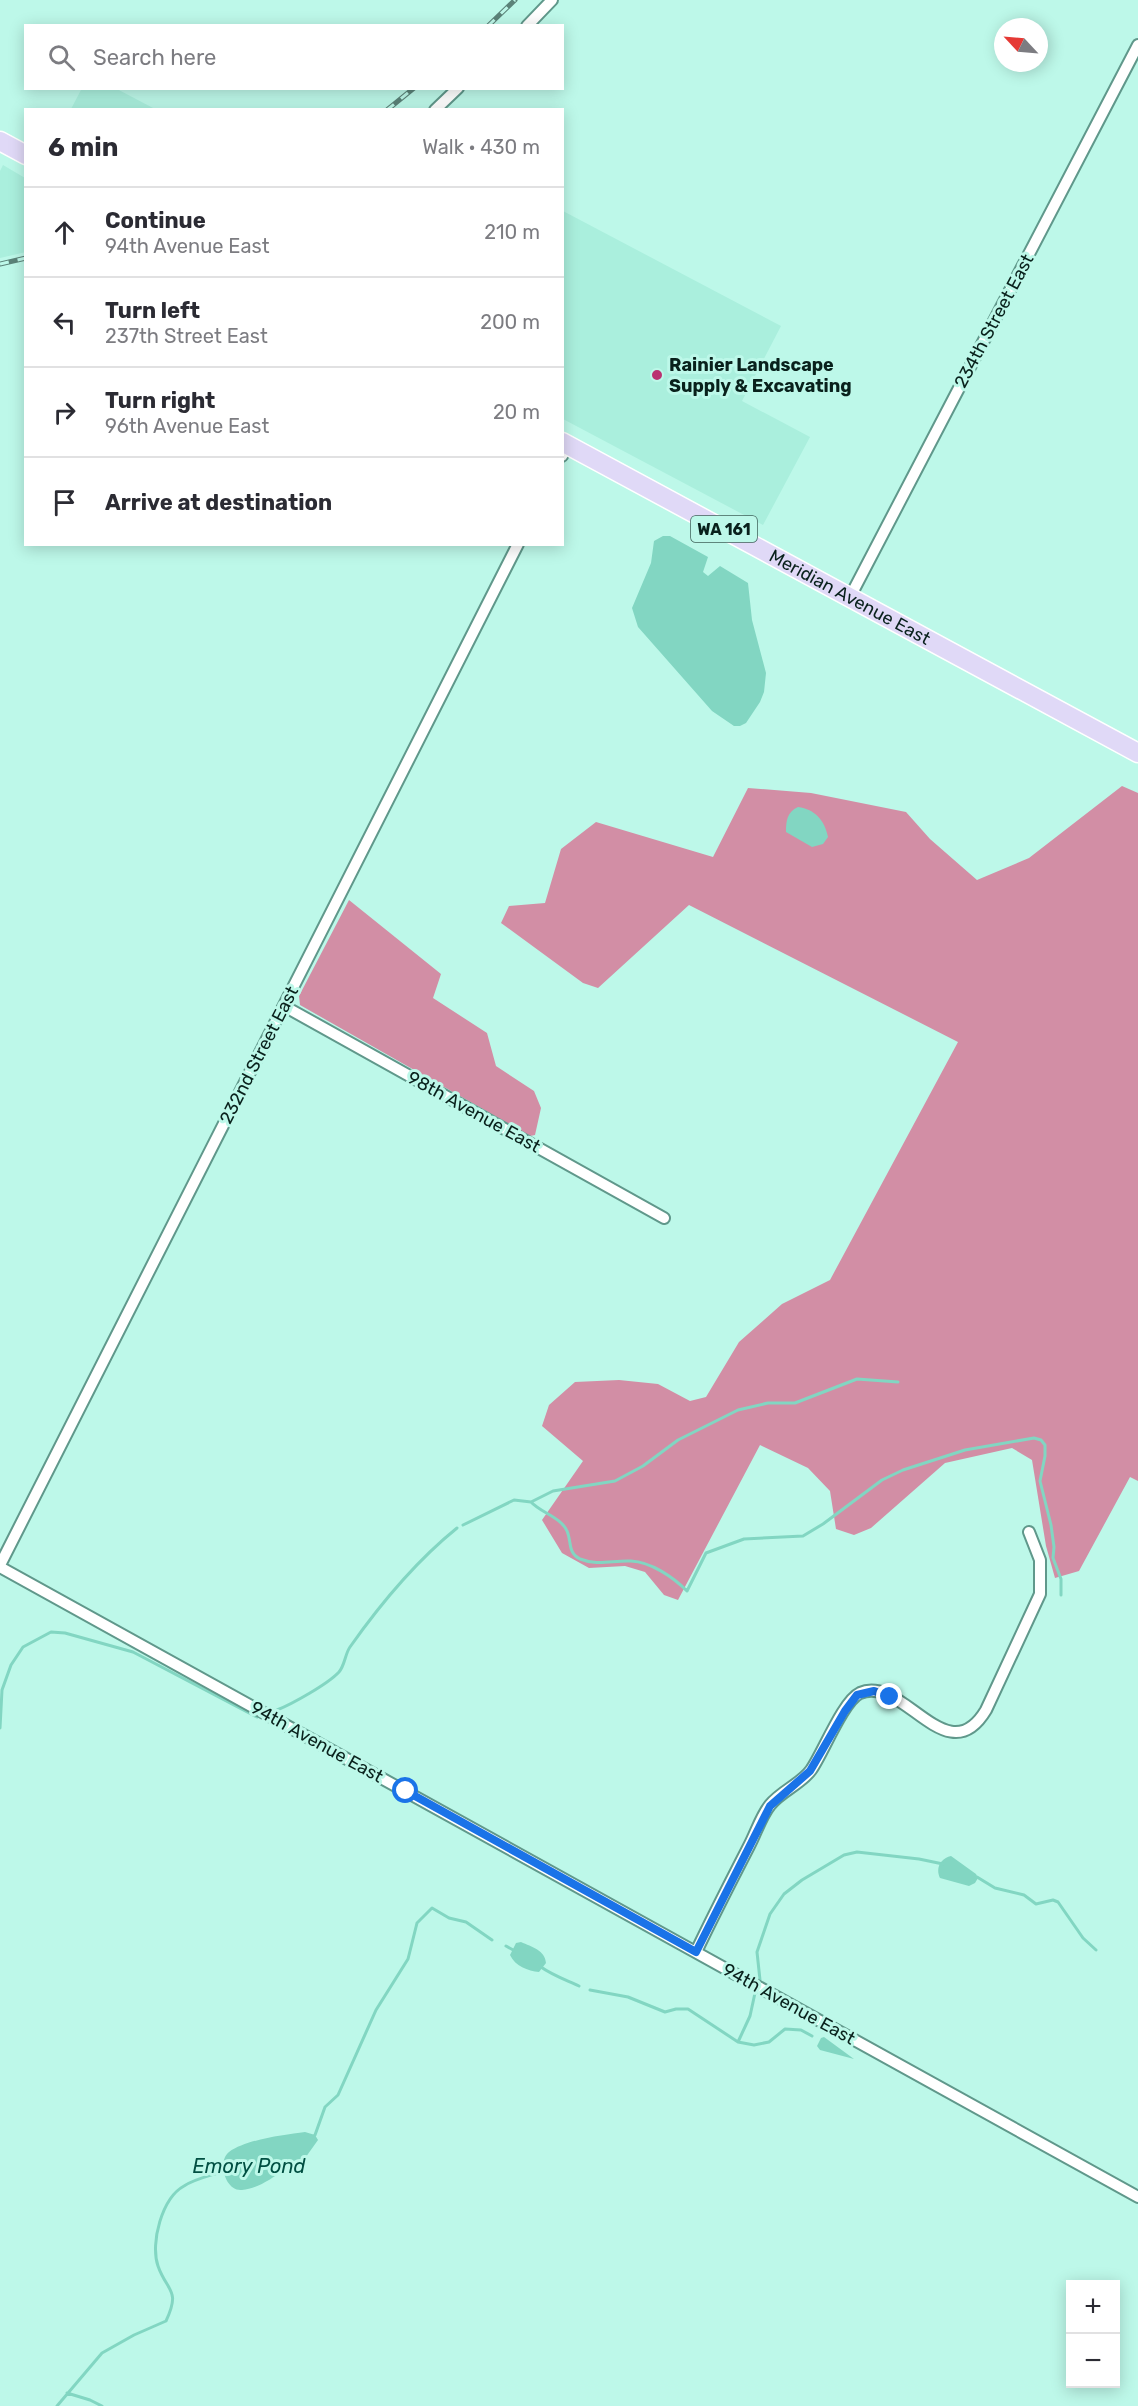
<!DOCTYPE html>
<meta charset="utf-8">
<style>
body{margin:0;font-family:Rubik,sans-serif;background:#f2f2f3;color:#2b2b33}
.controls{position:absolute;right:18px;bottom:18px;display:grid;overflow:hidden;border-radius:0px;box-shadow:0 3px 15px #0003}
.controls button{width:54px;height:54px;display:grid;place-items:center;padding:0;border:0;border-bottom:2px solid #e1e1e2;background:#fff;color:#2b2b33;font:30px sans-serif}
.compass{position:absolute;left:994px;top:18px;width:54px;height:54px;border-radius:50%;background:#fff;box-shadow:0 3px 15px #0003;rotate:296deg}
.stop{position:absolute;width:18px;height:18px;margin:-14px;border:4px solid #1a73e8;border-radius:50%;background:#fff}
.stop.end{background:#1a73e8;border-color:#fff;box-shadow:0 2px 6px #0008}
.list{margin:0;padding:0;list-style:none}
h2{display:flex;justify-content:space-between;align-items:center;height:78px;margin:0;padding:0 24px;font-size:26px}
h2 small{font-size:20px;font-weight:400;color:#7c7c81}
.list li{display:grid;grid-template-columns:39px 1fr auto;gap:18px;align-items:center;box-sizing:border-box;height:90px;padding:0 24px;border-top:2px solid #e1e1e2}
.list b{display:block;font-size:22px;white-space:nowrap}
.list p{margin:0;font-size:20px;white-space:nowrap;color:#7c7c81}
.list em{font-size:20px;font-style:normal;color:#7c7c81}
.icon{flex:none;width:33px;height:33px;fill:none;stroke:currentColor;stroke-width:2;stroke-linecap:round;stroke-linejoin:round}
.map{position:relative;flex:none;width:1138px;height:2406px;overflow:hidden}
.search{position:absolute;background:#fff;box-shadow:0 3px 15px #0003;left:24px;top:24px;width:540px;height:66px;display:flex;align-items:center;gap:15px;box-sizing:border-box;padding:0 21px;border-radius:0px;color:#7c7c81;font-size:22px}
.panel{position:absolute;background:#fff;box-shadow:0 3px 15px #0003;left:24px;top:108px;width:540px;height:438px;border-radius:0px}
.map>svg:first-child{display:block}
.built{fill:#aaefdd}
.forest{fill:#d28ea5}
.water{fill:#82d6c2}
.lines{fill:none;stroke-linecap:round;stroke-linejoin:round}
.stream{stroke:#82d6c2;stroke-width:3}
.minor-casing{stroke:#60988b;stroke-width:14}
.primary-casing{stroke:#fff;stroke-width:21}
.minor{stroke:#fff;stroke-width:10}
.primary{stroke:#e0d9f7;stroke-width:18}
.rail-casing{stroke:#5b8379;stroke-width:5}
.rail{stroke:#bdf8e9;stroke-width:3;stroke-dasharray:9;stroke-linecap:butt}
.route{stroke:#1a73e8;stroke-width:8}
.poi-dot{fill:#ba3271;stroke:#bdf8e9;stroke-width:2}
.labels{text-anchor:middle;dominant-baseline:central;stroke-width:6;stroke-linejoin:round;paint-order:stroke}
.shield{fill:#bdf8e9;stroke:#3f625a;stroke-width:1.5}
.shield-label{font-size:16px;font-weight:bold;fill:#09211c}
.street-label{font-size:18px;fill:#09211c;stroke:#bdf8e9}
.poi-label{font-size:18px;font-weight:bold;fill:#09211c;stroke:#bdf8e9;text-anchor:start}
.water-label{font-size:20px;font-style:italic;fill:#014f42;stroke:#bdf8e9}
</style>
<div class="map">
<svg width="1138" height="2406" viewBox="0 0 1138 2406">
<rect width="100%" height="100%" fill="#bdf8e9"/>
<!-- built -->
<path class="built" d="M82 88 117 89 153 108 152 110 71 109Z
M3 165 25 178 26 252 0 258V171Z
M563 211 781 326 742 401 810 437 763 525 563 419Z"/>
<!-- forest -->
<path class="forest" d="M1122 786 1138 793V1481L1130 1477 1079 1571 1055 1578 1046 1546 1032 1460 1012 1448 945 1463 871 1528 854 1535 836 1529 830 1491 808 1468 760 1445 678 1600 664 1595 645 1572 625 1566 589 1568 562 1553 542 1520 583 1461 542 1426 549 1405 575 1382 619 1380 658 1384 690 1401 706 1397 739 1342 782 1304 830 1280 958 1042 689 905 598 988 583 983 501 923 509 906 545 903 561 849 596 822 713 857 748 788 811 793 906 812 930 839 977 880 1029 858Z
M349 900 441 974 433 998 487 1033 496 1066 534 1091 541 1108 535 1135 530 1136 300 1005 299 996Z"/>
<!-- water -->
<path class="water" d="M663 536H670L708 557 703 572 708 576 720 566 748 583 752 620 766 673 764 692 760 702 746 723 740 726H734L712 711 638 627 632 608 651 563 654 541Z
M798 807C815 809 825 821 828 837L823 844 812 847 786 832C786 821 787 812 798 807Z
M951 1856 976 1874 978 1878 975 1883 969 1886 940 1878C935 1868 941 1858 951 1856Z
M521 1942C532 1947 545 1950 546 1963L539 1972C528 1971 515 1966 510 1955L516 1943Z
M824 2037 854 2059 820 2050 817 2046 821 2038Z
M305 2132 315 2135 318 2140 303 2161C300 2162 297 2160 294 2161 291 2162 286 2168 283 2170 272 2179 256 2189 242 2190 225 2192 217 2161 229 2152 247 2139 284 2135 305 2132Z"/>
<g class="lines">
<!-- stream -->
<path class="stream" d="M531 1502C541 1513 561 1517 567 1531 572 1542 567 1552 580 1559 597 1566 614 1560 631 1561 651 1562 673 1577 687 1591L706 1553 744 1539 803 1536 823 1524 882 1480 903 1470 965 1450 1034 1438 1041 1440 1045 1445V1456L1040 1481 1051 1525 1054 1547 1053 1558 1061 1579V1595
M463 1525 514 1500 531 1502 553 1491 615 1481 643 1466 678 1440 738 1410 768 1403H795L857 1379 898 1382
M277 1710C292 1704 328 1684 339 1672 345 1665 345 1654 350 1647 381 1603 415 1562 457 1528
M0 1728 2 1690 11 1665 23 1647 51 1632 65 1633 133 1652 257 1717
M977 1877 995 1888 1024 1895 1036 1904 1053 1900 1058 1902 1083 1938 1096 1950
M506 1946 515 1951
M541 1967C552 1975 566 1980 579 1986
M760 1980 757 1952 770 1914 784 1894 802 1880 844 1855 857 1852 919 1859 943 1864
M590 1990 628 1997 665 2012 676 2009H688L738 2042 754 2045 769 2042 785 2029 801 2030 812 2036
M738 2042 750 2016 755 1993
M312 2137 315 2135 325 2107 338 2095 376 2010 408 1959 417 1923 432 1908 449 1918 466 1922 492 1940
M67 2393 90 2400 102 2406
M57 2406 102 2353 134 2335 166 2321C181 2289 167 2292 158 2266 150 2243 162 2198 184 2186 196 2178 214 2175 227 2170"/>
<defs>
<path id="minor" d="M527 26 552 0
M435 110 458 88
M562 456 568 445
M850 597 1138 45
M284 1006 664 1218
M0 1565 518 544
M0 1567 1138 2197
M696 1952C713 1916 731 1881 749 1846 756 1833 761 1816 770 1805 781 1791 801 1784 811 1770 823 1753 843 1701 860 1693 903 1674 947 1775 986 1710L1040 1594V1560L1029 1532"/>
<g id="primary">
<path d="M0 141 26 155"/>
<path id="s1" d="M562 442 1138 753"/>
</g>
</defs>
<!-- minor casing -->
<use href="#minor" class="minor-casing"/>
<!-- primary casing -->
<use href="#primary" class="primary-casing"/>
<!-- minor -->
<use href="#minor" class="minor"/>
<!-- primary -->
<use href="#primary" class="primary"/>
<defs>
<path id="rail" d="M488 26 515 0
M387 110 414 88
M0 264 26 258"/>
</defs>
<!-- rail casing -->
<use href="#rail" class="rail-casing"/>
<!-- rail -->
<use href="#rail" class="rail"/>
</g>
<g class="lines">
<!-- route -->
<path class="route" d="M406 1791 696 1952 770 1806 810 1771 845 1711 857 1695 874 1691 890 1697"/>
</g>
<!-- markers -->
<circle class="poi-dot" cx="657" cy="375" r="6"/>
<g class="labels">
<!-- shield labels -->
<rect class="shield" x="691" y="516" width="66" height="26" rx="4.5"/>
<g class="shield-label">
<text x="724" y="529">WA 161</text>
</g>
<!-- street labels -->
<g class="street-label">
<text transform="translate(994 321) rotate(-62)">234th Street East</text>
<text stroke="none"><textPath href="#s1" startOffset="327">Meridian Avenue East</textPath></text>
<text transform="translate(259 1055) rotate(-63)">232nd Street East</text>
<text transform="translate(474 1112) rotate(29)">98th Avenue East</text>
<text transform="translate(317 1742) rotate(29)">94th Avenue East</text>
<text transform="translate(789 2004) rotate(29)">94th Avenue East</text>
</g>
<!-- poi labels -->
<g class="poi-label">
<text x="669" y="365">Rainier Landscape<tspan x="669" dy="21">Supply &amp; Excavating</tspan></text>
</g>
<!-- water labels -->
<g class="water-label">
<text x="249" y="2166">Emory Pond</text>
</g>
</g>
</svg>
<div class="controls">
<button>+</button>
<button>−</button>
</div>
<svg class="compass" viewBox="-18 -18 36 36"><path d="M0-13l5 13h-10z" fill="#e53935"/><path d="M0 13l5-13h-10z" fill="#7c7c81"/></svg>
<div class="stop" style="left:406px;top:1791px"></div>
<div class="stop end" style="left:890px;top:1697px"></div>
<div class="search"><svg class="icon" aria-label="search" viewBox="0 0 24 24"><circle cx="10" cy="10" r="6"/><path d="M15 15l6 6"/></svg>Search here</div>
<section class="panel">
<h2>6 min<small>Walk · 430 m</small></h2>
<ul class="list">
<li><svg class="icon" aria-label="ahead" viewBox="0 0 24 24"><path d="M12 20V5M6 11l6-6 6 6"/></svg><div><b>Continue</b><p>94th Avenue East</p></div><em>210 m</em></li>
<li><svg class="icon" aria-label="left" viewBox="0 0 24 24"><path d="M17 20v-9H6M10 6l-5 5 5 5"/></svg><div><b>Turn left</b><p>237th Street East</p></div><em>200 m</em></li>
<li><svg class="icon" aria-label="right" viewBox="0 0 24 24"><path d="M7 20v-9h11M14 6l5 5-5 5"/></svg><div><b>Turn right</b><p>96th Avenue East</p></div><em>20 m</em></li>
<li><svg class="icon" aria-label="arrive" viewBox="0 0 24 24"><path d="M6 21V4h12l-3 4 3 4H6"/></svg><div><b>Arrive at destination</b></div></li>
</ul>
</section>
</div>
